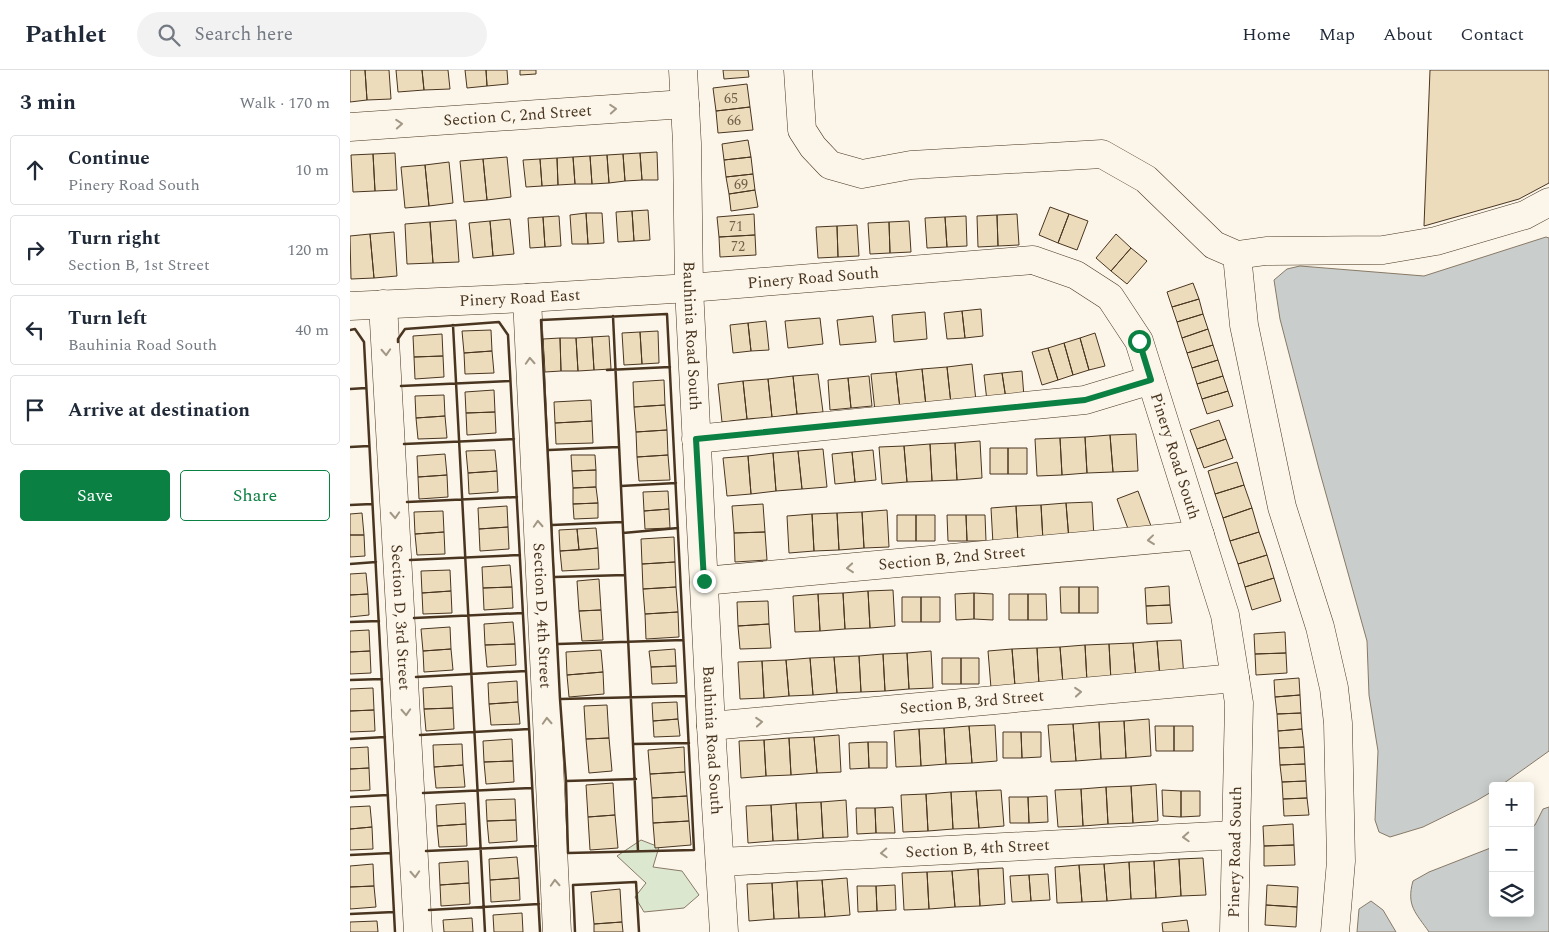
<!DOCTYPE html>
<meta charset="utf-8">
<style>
body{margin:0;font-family:Spectral,serif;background:#f2f2f3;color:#1f2937}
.controls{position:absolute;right:15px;bottom:15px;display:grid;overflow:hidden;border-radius:5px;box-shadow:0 2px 12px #0003}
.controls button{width:45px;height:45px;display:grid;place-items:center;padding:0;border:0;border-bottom:1px solid #e0e1e3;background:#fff;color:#1f2937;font:25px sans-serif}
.stop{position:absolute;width:15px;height:15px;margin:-11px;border:4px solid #0b8043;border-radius:50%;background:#fff}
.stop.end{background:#0b8043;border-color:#fff;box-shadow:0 1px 5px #0008}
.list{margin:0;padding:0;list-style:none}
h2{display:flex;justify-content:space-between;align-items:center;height:65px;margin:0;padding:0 20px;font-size:21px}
h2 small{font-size:16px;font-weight:400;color:#747a83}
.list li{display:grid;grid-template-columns:32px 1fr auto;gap:15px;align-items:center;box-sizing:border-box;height:70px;margin:0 10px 10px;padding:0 10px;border:1px solid #e0e1e3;border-radius:5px}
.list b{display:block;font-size:19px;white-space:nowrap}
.list p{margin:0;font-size:16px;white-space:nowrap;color:#747a83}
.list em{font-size:16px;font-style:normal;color:#747a83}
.actions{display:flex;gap:10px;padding:15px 20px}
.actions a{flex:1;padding:11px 0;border:1px solid #0b8043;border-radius:5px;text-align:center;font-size:18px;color:#0b8043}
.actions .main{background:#0b8043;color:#fff}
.icon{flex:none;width:28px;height:28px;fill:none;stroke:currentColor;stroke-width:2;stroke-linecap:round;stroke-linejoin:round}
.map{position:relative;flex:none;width:1199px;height:862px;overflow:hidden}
header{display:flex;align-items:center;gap:30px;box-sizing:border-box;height:70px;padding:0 25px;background:#fff;border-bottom:1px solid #e0e1e3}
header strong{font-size:24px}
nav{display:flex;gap:28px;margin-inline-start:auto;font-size:18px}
.search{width:350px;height:45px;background:#f2f2f3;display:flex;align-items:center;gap:12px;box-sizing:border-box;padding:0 18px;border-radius:28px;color:#747a83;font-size:19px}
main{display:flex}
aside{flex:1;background:#fff}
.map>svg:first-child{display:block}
.green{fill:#dce7d0;stroke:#887966}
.water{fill:#c9cecd;stroke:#887966}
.building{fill:#ecdcbc;stroke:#4a3520}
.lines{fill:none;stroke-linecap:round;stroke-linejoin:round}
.minor-casing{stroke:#4a3520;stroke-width:29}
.minor{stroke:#fbf6e9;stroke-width:28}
.wall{stroke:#4a3520;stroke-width:2.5}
.oneway{stroke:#a29684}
.route{stroke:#0b8043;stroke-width:6}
.labels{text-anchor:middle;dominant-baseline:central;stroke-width:4;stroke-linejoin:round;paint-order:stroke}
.number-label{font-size:14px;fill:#725f47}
.street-label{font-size:16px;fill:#4a3520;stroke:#fbf6e9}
</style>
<header>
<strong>Pathlet</strong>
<div class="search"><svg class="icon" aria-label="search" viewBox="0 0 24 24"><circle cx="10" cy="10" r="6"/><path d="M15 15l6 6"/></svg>Search here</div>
<nav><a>Home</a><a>Map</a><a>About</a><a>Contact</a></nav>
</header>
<main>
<aside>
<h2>3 min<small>Walk · 170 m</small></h2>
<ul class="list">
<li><svg class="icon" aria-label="ahead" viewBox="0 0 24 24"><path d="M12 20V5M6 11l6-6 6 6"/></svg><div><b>Continue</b><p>Pinery Road South</p></div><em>10 m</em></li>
<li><svg class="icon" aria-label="right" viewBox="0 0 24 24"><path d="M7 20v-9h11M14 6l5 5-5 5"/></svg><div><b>Turn right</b><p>Section B, 1st Street</p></div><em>120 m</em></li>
<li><svg class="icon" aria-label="left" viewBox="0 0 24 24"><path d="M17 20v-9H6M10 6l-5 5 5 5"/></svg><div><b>Turn left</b><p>Bauhinia Road South</p></div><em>40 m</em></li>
<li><svg class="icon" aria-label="arrive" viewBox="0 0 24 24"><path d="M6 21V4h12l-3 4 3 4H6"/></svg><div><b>Arrive at destination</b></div></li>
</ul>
<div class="actions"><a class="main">Save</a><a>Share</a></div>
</aside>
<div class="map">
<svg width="1199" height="862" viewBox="0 0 1199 862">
<rect width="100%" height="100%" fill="#fbf6e9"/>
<!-- green -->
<path class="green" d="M291 770 309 777 303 797 332 801 349 825 334 838 294 842 285 827 296 813 267 786Z"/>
<!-- water -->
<path class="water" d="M1196 167 1199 168V681L1150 716H1143V721L1126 731 1073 757 1040 767 1029 762 1025 750 1028 681 1019 625 1017 571 969 399 930 249 924 210 937 199 950 196 1074 206Z
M1199 737V862H1079C1066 843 1056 836 1063 811L1079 802 1143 777V843H1180V757L1185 755 1193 739Z
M1021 831 1033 840 1046 862H1007L1009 839Z"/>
<!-- building -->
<path class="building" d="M0 0H15L17 30 0 32Z
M15 0H39L41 29 17 30Z
M46 0H72L74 20 48 22Z
M72 0H98L100 19 74 20Z
M115 0H136L137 16 117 18Z
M136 0H157L158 14 137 16Z
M170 0H186V4L170 5Z
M373 0H398L399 7 374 9Z
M1080 0H1199V113L1169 129 1074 156Z
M397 14 400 37 366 41 363 18Z
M400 37 403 60 368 63 366 41Z
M398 70 401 87 374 90 372 74Z
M307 82 308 110H292L290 83Z
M45 83 47 120 25 121 23 84Z
M290 83 292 110 275 111 273 84Z
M23 84 25 121 3 122 1 85Z
M273 84 275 111 259 113 257 85Z
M257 85 259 113 242 114 240 86Z
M240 86 242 114H225L223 87Z
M157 87 161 127 137 130 133 89Z
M223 87 225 114 208 115 207 88Z
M401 87 403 104 376 107 374 90Z
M207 88 208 115 192 116 190 89Z
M133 89 137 130 114 132 110 91Z
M190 89 192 116 176 117 173 90Z
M99 92 103 133 79 136 75 95Z
M75 95 79 136 55 138 51 97Z
M403 104 405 120 379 124 376 107Z
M405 120 408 137 381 141 379 124Z
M700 137 719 144 708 173 689 165Z
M298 140 300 170 284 171 282 141Z
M282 141 284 171 268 172 266 142Z
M236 143H252L254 173 238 174Z
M236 143 238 174H222L220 145Z
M404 144 405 165 369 167 367 147Z
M667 144 669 175 648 176 647 145Z
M719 144 738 151 727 180 708 173Z
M647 145 648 176 628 177 627 146Z
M209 146 211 176 195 177 193 147Z
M616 146 617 176 597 177 595 147Z
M193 147 195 177 180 178 178 148Z
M595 147 597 177 577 178 575 148Z
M160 149 164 184 143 186 140 151Z
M106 150 109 192 83 193 80 152Z
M140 151 143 186 123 188 119 153Z
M559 151 561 182 540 183 539 152Z
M80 152 83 193 57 194 55 154Z
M539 152 540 183 520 184 518 153Z
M507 155 509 186 488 187 487 156Z
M487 156 488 187 468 188 466 157Z
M44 162 47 206 24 208 20 164Z
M20 164 24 208 1 209 0 166Z
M766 164 781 178 761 201 746 188Z
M405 165 406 185 370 187 369 167Z
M781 178 797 191 777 214 761 201Z
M843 213 849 229 822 237 817 222Z
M849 229 853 244 827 252 822 237Z
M631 239 633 266 615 268 612 241Z
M612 241 615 268 597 269 594 243Z
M575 242 577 269 544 272 542 245Z
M853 244 858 259 832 268 827 252Z
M523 246 526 272 490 275 487 250Z
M470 248 473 274 438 278 435 251Z
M416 251 419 280 401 281 398 253Z
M398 253 401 281 383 283 380 255Z
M858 259 863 275 837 283 832 268Z
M141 260 142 281 114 283 112 261Z
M308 261 309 293 292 294 290 262Z
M290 262 292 294 274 295 272 263Z
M745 263 755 296 739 300 730 268Z
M92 264 93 286 64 287 63 266Z
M259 266 261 299 244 300 242 267Z
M242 267 244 300 228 301 226 268Z
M210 268 211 301 195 302 193 269Z
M210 268H226L228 301H211Z
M730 268 739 300 723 305 714 273Z
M714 273 723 305 708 310 698 278Z
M863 275 868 290 842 298 837 283Z
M698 278 708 310 692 315 682 282Z
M142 281 144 303 115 304 114 283Z
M93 286 94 307 65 309 64 287Z
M868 290 873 306 847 314 842 298Z
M622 294 626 331 601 334 597 297Z
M597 297 601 334 576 336 572 299Z
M572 299 576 336 550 339 546 302Z
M672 301 674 327 656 329 652 303Z
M546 302 550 339 525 341 521 304Z
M652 303 656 329 637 331 634 305Z
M468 304 473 342 447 344 443 306Z
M443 306 447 344 422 347 418 309Z
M519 306 522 336 501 338 498 308Z
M873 306 878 321 852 329 847 314Z
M498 308 501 338 480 340 478 310Z
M418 309 422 347 397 349 393 311Z
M314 310 315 335 284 337 283 312Z
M393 311 397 349 372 352 368 314Z
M144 320 145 342 116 343 115 322Z
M878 321 883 336 857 344 852 329Z
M94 325 95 346 66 348 65 326Z
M241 330 242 351 205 353 204 332Z
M315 335 317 360 286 362 284 337Z
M145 342 146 363 117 365 116 343Z
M95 346 97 368 68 369 66 348Z
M869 350 876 369 847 379 840 360Z
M242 351 243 373 206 374 205 353Z
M317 360 318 385 287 387 286 362Z
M786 364 788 401 763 402 760 365Z
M760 365 763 402 737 403 735 367Z
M735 367 737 403 712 405 710 368Z
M710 368 712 405 687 406 685 369Z
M876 369 883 388 854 398 847 379Z
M630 371 632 408 607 410 605 373Z
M605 373 607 410 582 411 580 374Z
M580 374 582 411 557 412 554 376Z
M554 376 557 412 532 414 529 377Z
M640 378H658V404H640Z
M658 378H677V404H658Z
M473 379 477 417 452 419 448 381Z
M145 380 147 401 118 403 116 381Z
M523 380 526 410 505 412 502 382Z
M448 381 452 419 426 421 423 383Z
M502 382 505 412 485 414 482 384Z
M423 383 426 421 401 424 398 386Z
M95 384 97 405 68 407 67 386Z
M221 385H245L246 400 222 401Z
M318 385 320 410 289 411 287 387Z
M398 386 401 424 377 426 373 388Z
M887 392 894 415 865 424 858 401Z
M246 400V417L223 418 222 401Z
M147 401 148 422 119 424 118 403Z
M97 405 98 427 69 429 68 407Z
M894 415 902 438 873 448 865 424Z
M246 417 248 433 223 434V418Z
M318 421 319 439 294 441 293 422Z
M788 421 801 456 780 464 767 429Z
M742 432 744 468 719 470 716 433Z
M248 433V448L224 449 223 434Z
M716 433 719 470 693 471 691 435Z
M413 434 415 462 384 463 382 436Z
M691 435 693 471 668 473 666 436Z
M157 436 158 457 129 459 128 438Z
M666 436 668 473 643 474 641 438Z
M902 438 909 462 880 471 873 448Z
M319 439 320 458 295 459 294 441Z
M537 440 539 477 514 478 512 442Z
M93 441 94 462 65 464 64 442Z
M512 442 514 478 489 480 487 443Z
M12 443 14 465H0V444Z
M487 443 489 480 464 481 462 444Z
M462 444 464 481 439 483 437 446Z
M547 445H566V471H547Z
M566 445H585V471H566Z
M597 445H616L617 471H598Z
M616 445H635L636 471H617Z
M158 457 159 479 130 481 129 459Z
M246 458 248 478 229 480 227 459Z
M227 459 229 480 210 481 209 460Z
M94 462 95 484 67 485 65 464Z
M415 462 417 490 385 492 384 463Z
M909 462 917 485 888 494 880 471Z
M0 465H14L15 486 0 487Z
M324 467 325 492 292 494 291 469Z
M248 478 249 499 212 501 210 481Z
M917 485 924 508 895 517 888 494Z
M325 492 326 517 293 519 292 494Z
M160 495 162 517 133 518 132 497Z
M100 500 101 521 72 523 71 501Z
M16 503 18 524 0 525V504Z
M924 508 931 531 902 540 895 517Z
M249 509 251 540 229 541 227 511Z
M819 516 820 535 796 536 795 518Z
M162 517 163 538 134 540 133 518Z
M326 517 328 542 295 544 293 519Z
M710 517H729V543H711Z
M729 517H748V543H729Z
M543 520 545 556 520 558 518 521Z
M101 521 102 543 73 544 72 523Z
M518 521 520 558 495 559 493 523Z
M493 523 495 559 470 561 468 524Z
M624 523 643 524V550L624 549Z
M624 523V549L606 550 605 524Z
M18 524 19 545 0 547V525Z
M468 524 470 561 445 562 443 526Z
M659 524H678V550H659Z
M678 524H696L697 550H678Z
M552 527H571V552H552Z
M571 527H590V552H571Z
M418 531 419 554 388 556 387 532Z
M820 535 822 553 797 554 796 536Z
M251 540 253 570 232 571 229 541Z
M328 542 329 567 296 569 295 544Z
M163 552 165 574 135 575 134 554Z
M419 554 421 578 390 579 388 556Z
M100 557 101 579 73 581 71 559Z
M19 560 20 581 0 582V561Z
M935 562 936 583 905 584 904 564Z
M831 570 834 607 810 608 807 571Z
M807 571 810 608 786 609 783 573Z
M783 573 786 609 761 611 759 574Z
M165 574 166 595 137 597 135 575Z
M759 574 761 611 737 612 735 575Z
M735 575 737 612 713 614 710 577Z
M710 577 713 614 689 615 687 578Z
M687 578 689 615 665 616 662 579Z
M101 579 103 600 74 602 73 581Z
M325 579 326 596 301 597 299 581Z
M662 579 665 616 641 618 638 581Z
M251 580 253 602 217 605 216 582Z
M20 581 21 603 0 604V582Z
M581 581 583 618 559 619 557 583Z
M557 583 559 619 535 621 533 584Z
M936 583 937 603 906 605 905 584Z
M533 584 535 621 511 622 509 586Z
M509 586 511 622 487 623 484 587Z
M484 587 487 623 463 625 460 588Z
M460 588 463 625 439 626 436 590Z
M592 588H611V614H592Z
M611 588H629V614H611Z
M436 590 439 626 414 628 412 591Z
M412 591 414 628 390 629 388 592Z
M326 596 327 613 302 614 301 597Z
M253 602 254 624 219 627 217 605Z
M949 608 950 625 925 627 924 610Z
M167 611 168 632 139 634 138 613Z
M102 616 103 638 74 639 73 618Z
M23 618 24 640 0 641V619Z
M950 625 951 643 927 644 925 627Z
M168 632 170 654 141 655 139 634Z
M327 632 328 649 303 651 302 633Z
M257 635 259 668 236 669 234 636Z
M103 638 104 659 76 661 74 639Z
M24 640 25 661 0 662V641Z
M951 643 952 659 928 661 927 644Z
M328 649 330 666 304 667 303 651Z
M799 649 801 686 776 688 774 651Z
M774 651 776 688 751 689 749 652Z
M749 652 751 689 726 691 723 654Z
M723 654 726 691 701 692 698 655Z
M645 655 647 691 622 693 619 656Z
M619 656 622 693 596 694 594 658Z
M805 656H824V681H806Z
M824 656H843V681H824Z
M594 658 596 694 571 696 569 659Z
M569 659 571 696 546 697 544 661Z
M952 659 954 677 929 678 928 661Z
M653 662H671L672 688H653Z
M671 662H691V687L672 688Z
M489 665 491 702 467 703 464 667Z
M464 667 467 703 441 705 439 668Z
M259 668 262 701 239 703 236 669Z
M439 668 441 705 416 706 414 670Z
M162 669 163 691 134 692 133 671Z
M414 670 416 706 391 708 389 671Z
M518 672H537V698H519Z
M518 672 519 698 500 699 499 673Z
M112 674 113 695 84 697 83 675Z
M18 677 19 698 0 699V678Z
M334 677 335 702 300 704 298 680Z
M954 677 955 694 930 695 929 678Z
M163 691 164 712 136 714 134 692Z
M955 694 956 711 932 712 930 695Z
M113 695 115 717 86 718 84 697Z
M19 698 20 720 0 721V699Z
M335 702 337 726 302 728 300 704Z
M956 711 957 728 933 729 932 712Z
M263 713 265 745 238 747 236 715Z
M806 714 808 751 783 753 781 716Z
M781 716 783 753 758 754 756 717Z
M756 717 758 754 733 756 731 719Z
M731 719 733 756 708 757 705 720Z
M651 720 654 756 629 758 626 721Z
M812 720 831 721V747L813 746Z
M626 721 629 758 603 759 601 722Z
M831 721H850V746L831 747Z
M601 722 603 759 578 761 576 724Z
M576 724 578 761 553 762 551 725Z
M337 726 339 751 303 753 302 728Z
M697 726 698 752 679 753 678 727Z
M659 727H678L679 753H660Z
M957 728 959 745 934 746 933 729Z
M165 729 166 750 137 751 136 730Z
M496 730 498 767 473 768 471 732Z
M471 732 473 768 448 770 446 733Z
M115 733 116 754 87 756 86 735Z
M446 733 448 770 423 771 421 735Z
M421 735 423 771 398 773 396 736Z
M20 736 22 757 0 759V737Z
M543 737 545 763H526L525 738Z
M506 738H525L526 763 507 764Z
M265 745 268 778 240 780 238 747Z
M166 750 167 771 139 773 137 751Z
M339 751 341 775 305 778 303 753Z
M116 754 117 776 89 777 87 756Z
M943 754 944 775 914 776 913 756Z
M22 757 23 779 0 780V759Z
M944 775 945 795 914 796V776Z
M167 787 169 808 140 810 139 789Z
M853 788 856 825 831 826 829 789Z
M829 789 831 826 806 828 804 791Z
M118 791 119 813 90 815 89 793Z
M804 791 806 828 781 829 779 792Z
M779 792 781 829 757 831 754 794Z
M23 794 24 816 0 817V796Z
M754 794 757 831 732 832 729 795Z
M729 795 732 832 707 833 705 797Z
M653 798 655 834 630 836 628 799Z
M628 799 630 836 605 837 602 801Z
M602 801 605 837 579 839 577 802Z
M577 802 579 839 554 840 552 803Z
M698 804 700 830 681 831 679 805Z
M679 805 681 831 662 832 660 806Z
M169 808 170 830 141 832 140 810Z
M497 808 500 845 475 847 472 810Z
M472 810 475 847 449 848 447 811Z
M447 811 449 848 424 849 422 813Z
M119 813 120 834 91 836 90 815Z
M422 813 424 849 399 851 397 814Z
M545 815 546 840 527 841 526 816Z
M917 815 948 817 947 837 916 835Z
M24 816 26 837 0 839V817Z
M507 816H526L527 841 508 842Z
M270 819 272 852 244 854 241 822Z
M916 835 947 837 946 857 915 855Z
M172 843 173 862H144L143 845Z
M122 848 123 862H94L93 850Z
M837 850 839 862H813L812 853Z
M27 851 28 862H0V852Z
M272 852 273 862H244V854Z"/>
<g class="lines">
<defs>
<g id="minor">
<path id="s1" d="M333 0 337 73 339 218 361 656 374 862"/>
<path d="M448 0 452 60 463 77 480 95 512 104 561 95 752 84 796 109 864 175 887 185 916 181 1033 180 1086 171 1175 145 1199 132"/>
<path id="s2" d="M0 57 335 34"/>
<path d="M887 185 894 255 932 437 970 557 984 618 988 653 991 791 985 862"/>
<path id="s3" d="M177 228 207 862"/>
<path id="s4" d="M33 234 68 862"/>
<path id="s5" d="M0 236 177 228 339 218 683 190 726 205 760 227 789 271 875 545 889 633 884 862"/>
<path d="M346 369 735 330 801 310"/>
<path id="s6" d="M354 511 850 465"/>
<path id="s7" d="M361 656 885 608"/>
<path id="s8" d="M370 792 885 765"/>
</g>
</defs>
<!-- minor casing -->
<use href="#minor" class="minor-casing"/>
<!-- minor -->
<use href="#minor" class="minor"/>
<!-- wall -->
<path class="wall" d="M317 244 344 780 218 783 216 711 210 629 191 250Z
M263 246 288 781
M103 255 135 862
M0 260 5 259 14 272 45 862
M48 272V269L55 259 149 252 158 265 190 862
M257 300 320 297
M51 316 160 311
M0 319 16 318
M54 374 164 369
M0 377 19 376
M199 380 268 377
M271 416 326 413
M57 432 167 427
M0 435 22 434
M202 455 272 452
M273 463 328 458
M60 490 170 485
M0 494 26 492
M205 507 275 505
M64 548 173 543
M0 552 29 551
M208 574 333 570
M66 607 176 601
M0 610 32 609
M210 629 336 626
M70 665 179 659
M0 669 35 667
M283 674 339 673
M216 711 286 709
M73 723 182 718
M0 727 38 725
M76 781 186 776
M0 785 41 783
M79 840 189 834
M0 844 44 842
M225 862 223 815 286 812 289 862"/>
</g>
<!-- one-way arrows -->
<defs><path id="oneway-chevron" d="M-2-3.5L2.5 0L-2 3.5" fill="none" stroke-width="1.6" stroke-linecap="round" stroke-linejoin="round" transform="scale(1.25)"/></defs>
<g class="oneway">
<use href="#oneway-chevron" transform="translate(263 39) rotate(-4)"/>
<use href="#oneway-chevron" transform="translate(49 54) rotate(-4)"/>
<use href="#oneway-chevron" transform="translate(36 282) rotate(87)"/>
<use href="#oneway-chevron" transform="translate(180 291) rotate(-93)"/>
<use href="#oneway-chevron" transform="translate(45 445) rotate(87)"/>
<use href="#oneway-chevron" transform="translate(188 454) rotate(-93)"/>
<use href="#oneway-chevron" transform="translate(801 470) rotate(174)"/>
<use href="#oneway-chevron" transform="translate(500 498) rotate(175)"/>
<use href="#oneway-chevron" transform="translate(728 622) rotate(-5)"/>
<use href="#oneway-chevron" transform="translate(56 642) rotate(87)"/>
<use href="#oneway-chevron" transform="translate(197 651) rotate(-93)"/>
<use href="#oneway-chevron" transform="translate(409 652) rotate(-5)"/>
<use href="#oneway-chevron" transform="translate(836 767) rotate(177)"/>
<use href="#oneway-chevron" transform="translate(534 783) rotate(177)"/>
<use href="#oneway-chevron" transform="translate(65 804) rotate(87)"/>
<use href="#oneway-chevron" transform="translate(205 813) rotate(-93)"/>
</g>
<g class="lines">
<!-- route -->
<path class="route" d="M354 511 346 369 735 330 801 310 789 271"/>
</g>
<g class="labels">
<!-- number labels -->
<g class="number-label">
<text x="381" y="28">65</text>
<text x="384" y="50">66</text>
<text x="391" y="114">69</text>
<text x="386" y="156">71</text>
<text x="388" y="176">72</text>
</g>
<!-- street labels -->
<g class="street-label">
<text stroke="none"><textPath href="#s2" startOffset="168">Section C, 2nd Street</textPath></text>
<text stroke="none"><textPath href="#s5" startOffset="464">Pinery Road South</textPath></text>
<text stroke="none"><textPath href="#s5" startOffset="170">Pinery Road East</textPath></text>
<text stroke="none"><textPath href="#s1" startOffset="266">Bauhinia Road South</textPath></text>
<text stroke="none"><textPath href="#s5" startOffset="944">Pinery Road South</textPath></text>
<text stroke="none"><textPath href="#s6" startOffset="249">Section B, 2nd Street</textPath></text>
<text stroke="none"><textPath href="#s3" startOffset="318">Section D, 4th Street</textPath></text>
<text stroke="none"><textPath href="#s4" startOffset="314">Section D, 3rd Street</textPath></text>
<text stroke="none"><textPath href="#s7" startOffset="262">Section B, 3rd Street</textPath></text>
<text stroke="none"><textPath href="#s1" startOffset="671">Bauhinia Road South</textPath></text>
<text stroke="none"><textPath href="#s8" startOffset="258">Section B, 4th Street</textPath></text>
<text transform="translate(885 782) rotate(-89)">Pinery Road South</text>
</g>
</g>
</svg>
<div class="controls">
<button>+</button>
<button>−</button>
<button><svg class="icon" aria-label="layers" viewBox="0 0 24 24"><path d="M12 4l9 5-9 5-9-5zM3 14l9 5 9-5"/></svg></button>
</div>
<div class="stop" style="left:789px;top:271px"></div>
<div class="stop end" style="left:354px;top:511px"></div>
</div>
</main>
